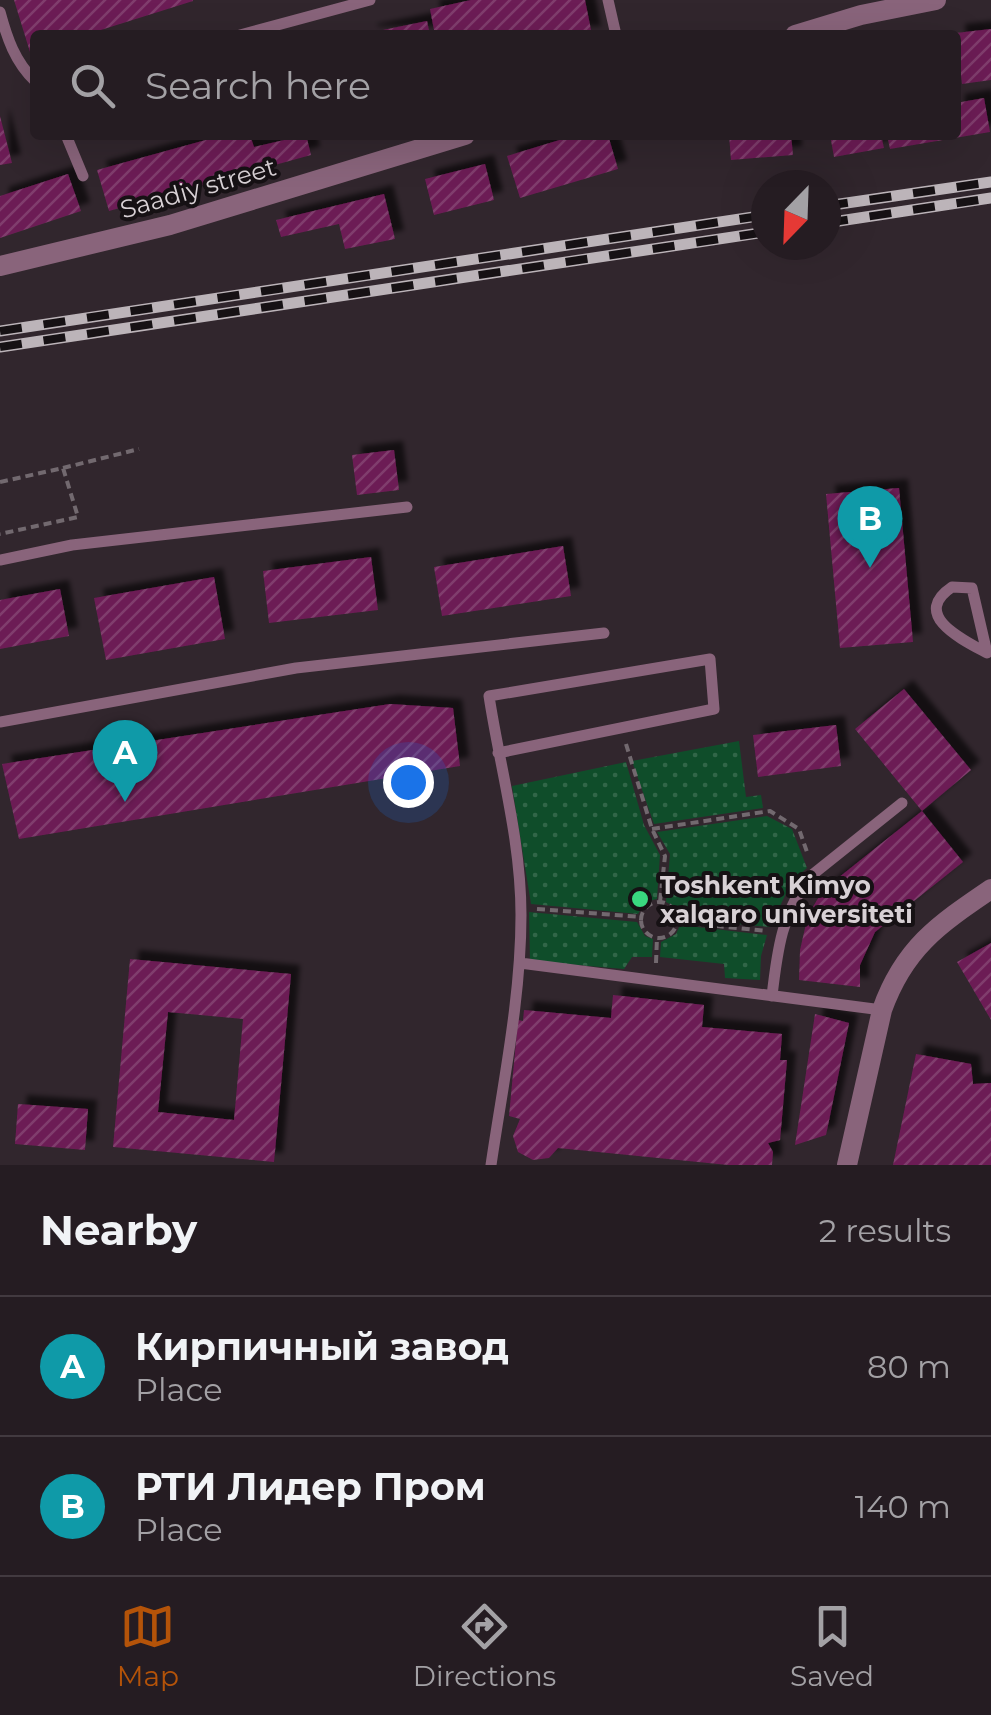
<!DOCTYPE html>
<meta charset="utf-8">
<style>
body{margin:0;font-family:Montserrat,sans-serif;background:#2d252a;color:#f1f3f6}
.compass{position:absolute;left:751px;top:170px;width:90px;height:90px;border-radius:50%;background:#251c22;box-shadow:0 10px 40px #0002;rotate:203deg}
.you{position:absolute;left:408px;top:782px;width:35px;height:35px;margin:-25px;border:8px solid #fff;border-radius:50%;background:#1a73e8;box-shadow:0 0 0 15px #1a73e833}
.badge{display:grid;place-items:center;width:65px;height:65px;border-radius:50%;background:#b45309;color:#fff;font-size:32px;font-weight:700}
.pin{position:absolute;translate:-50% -82px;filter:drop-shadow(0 2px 5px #0008)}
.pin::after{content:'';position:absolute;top:52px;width:35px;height:30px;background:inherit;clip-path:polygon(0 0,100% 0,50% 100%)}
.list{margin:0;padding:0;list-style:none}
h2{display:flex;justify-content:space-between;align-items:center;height:130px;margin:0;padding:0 40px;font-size:42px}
h2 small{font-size:32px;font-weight:400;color:#a3a1a5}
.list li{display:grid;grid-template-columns:65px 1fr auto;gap:30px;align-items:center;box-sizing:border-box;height:140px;padding:0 40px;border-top:2px solid #423a40}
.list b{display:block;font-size:38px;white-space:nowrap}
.list p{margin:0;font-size:32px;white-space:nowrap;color:#a3a1a5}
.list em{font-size:32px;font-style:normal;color:#a3a1a5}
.icon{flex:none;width:55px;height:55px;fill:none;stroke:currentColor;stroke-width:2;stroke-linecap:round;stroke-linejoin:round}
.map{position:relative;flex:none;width:991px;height:1165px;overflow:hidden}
.search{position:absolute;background:#251c22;box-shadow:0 10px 40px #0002;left:30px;right:30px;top:30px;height:110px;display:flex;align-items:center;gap:25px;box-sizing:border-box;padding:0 35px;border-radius:10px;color:#a3a1a5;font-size:38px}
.sheet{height:410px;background:#251c22}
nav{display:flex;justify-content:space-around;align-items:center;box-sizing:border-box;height:140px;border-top:2px solid #423a40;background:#251c22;font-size:28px;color:#a3a1a5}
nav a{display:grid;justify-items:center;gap:5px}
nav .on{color:#b45309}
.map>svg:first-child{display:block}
.grass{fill:url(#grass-dots)}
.building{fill:url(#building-hatch);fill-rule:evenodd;filter:url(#shadow)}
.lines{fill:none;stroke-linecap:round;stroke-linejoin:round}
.path{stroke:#72696f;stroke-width:4;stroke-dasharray:8 5;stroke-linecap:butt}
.service{stroke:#89647b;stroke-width:11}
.minor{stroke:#89647b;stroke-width:20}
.rail-casing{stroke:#bcb4b9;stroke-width:11}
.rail{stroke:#161114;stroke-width:8;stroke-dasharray:22;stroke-linecap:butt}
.poi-dot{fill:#39d87f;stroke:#161114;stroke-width:4}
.labels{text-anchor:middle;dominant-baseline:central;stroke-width:8;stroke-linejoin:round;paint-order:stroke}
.street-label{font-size:25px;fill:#d8d1d5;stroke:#161114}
.poi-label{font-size:25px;font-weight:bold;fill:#d8d1d5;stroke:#161114;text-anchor:start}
</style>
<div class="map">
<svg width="991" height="1165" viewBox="0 0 991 1165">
<defs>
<pattern id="grass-dots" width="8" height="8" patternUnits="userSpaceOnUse" patternTransform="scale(2.5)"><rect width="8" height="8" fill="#0f4d2a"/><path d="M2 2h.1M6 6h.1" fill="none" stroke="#316648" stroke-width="1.8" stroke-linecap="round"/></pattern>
<pattern id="building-hatch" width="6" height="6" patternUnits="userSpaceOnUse" patternTransform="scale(2.5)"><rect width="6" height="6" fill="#6c1d55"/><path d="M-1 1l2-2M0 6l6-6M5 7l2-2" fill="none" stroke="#803d6d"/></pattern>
<filter id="shadow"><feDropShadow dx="9" dy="-9" stdDeviation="2.5" flood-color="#0009"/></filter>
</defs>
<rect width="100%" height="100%" fill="#31262d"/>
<!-- grass -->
<path class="grass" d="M739 741 746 797 761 795 763 808 654 824 632 761Z
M626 762 644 825 660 855 657 899 645 902 638 914 531 904 512 786Z
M767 816 792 829 807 868 792 881 770 927 681 919 677 908 666 902 670 854 657 832Z
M529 912 637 922 645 936 653 939 652 957H632L624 969 530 961Z
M680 925 767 935 761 956 760 980 725 978 724 964 660 957 661 942 676 934Z"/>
<!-- building -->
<path class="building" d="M14 0H193V1L85 35H35V51L30 52Z
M471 0H585L592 35H435L430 9Z
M427 21 430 35H369L368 33Z
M991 29V80L962 84 956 33Z
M984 98 990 132 890 149 887 135H956V103Z
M0 116 12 163 0 165Z
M224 135H250L254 147 306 135 311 155 109 211 97 170Z
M576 135H608L618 169 520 198 507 156Z
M729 135H791L793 155 731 160Z
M830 135H881L884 148 834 157Z
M485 164 494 200 434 215 425 179Z
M68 174 81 211 0 238V196Z
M384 194 395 239 345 249 339 224 281 237 276 220Z
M394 450 399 490 357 495 352 455Z
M899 488 913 642 840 648 826 494Z
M563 546 571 596 442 616 434 567Z
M371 557 378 610 269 623 263 571Z
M214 577 225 639 106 660 94 598Z
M60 589 69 636 0 649V600Z
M904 689 971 770 922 811 855 729Z
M390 704 453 708 460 766 19 839 2 764Z
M836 725 841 766 758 777 753 735Z
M922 811 963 862 875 932 860 965V987L799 980 800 950 808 915 823 890Z
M991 943V1020L957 962Z
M130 959 291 974 274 1162 113 1147ZM168 1012 243 1019 234 1120 158 1112Z
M613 995 704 1005 702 1027 782 1034 780 1060H787L780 1140 768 1143 773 1152 772 1165H728L558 1148 549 1158 533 1160 518 1152 513 1136 520 1119 509 1116 518 1020 523 1021 524 1010 611 1018Z
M815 1014 849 1023 826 1135 795 1145Z
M916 1054 971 1064 973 1084 991 1083V1165H893Z
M18 1104 88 1109 85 1150 15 1144Z"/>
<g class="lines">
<!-- path -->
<path class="path" d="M63 468 139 449
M0 482 63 468 78 517 0 534
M626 744 652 829 665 856 660 902
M652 829 770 811 799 829 808 855
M641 920a18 18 0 1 1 36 0a18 18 0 1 1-36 0Z
M537 909 642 917
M677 922 767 931
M656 963 657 937"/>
<!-- service -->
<path class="service" d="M608 0 616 35
M0 12C7 38 15 62 35 81
M240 35 370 0
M66 135 83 176
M0 560 72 545 407 507
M952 587 972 588 987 653C963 640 910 615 952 587Z
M0 722 296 668 604 633
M520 963 882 1010
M772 996C777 952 782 910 812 875L902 803
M491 1165C503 1083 521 998 521 915 521 840 500 768 489 696L710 659 714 709 498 753"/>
<!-- minor -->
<path class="minor" d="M795 35 861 15 936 0
M0 266 170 225 465 135
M847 1165 882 1010C904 948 938 925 991 889"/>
<defs>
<path id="rail" d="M826 206 991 182
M826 223 991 198
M0 331 766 215
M0 347 766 232"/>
</defs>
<!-- rail casing -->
<use href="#rail" class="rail-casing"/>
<!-- rail -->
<use href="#rail" class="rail"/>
</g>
<!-- markers -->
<circle class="poi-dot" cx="640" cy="899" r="10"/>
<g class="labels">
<!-- street labels -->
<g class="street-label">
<text transform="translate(198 188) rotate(-16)">Saadiy street</text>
</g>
<!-- poi labels -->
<g class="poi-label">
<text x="660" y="885">Toshkent Kimyo<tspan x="660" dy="29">xalqaro universiteti</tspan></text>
</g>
</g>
</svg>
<svg class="compass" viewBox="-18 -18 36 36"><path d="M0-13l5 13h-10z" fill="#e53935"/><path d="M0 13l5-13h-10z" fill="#a3a1a5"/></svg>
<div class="you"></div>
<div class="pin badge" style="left:125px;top:802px;background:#0f9aa8">A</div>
<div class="pin badge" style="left:870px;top:568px;background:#0f9aa8">B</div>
<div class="search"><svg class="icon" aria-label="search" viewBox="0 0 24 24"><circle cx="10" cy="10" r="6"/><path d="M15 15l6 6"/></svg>Search here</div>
</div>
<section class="sheet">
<h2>Nearby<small>2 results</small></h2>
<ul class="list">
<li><span class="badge" style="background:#0f9aa8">A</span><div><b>Кирпичный завод</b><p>Place</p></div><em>80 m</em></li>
<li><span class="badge" style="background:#0f9aa8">B</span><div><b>РТИ Лидер Пром</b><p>Place</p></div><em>140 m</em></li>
</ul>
</section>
<nav>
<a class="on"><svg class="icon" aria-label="map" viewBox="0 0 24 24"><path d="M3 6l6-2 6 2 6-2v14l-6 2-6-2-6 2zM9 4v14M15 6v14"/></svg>Map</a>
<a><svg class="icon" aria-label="directions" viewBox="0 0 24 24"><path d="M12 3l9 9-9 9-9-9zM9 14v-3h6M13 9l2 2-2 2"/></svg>Directions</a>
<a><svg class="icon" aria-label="saved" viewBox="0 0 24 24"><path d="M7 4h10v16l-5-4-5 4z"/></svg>Saved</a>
</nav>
